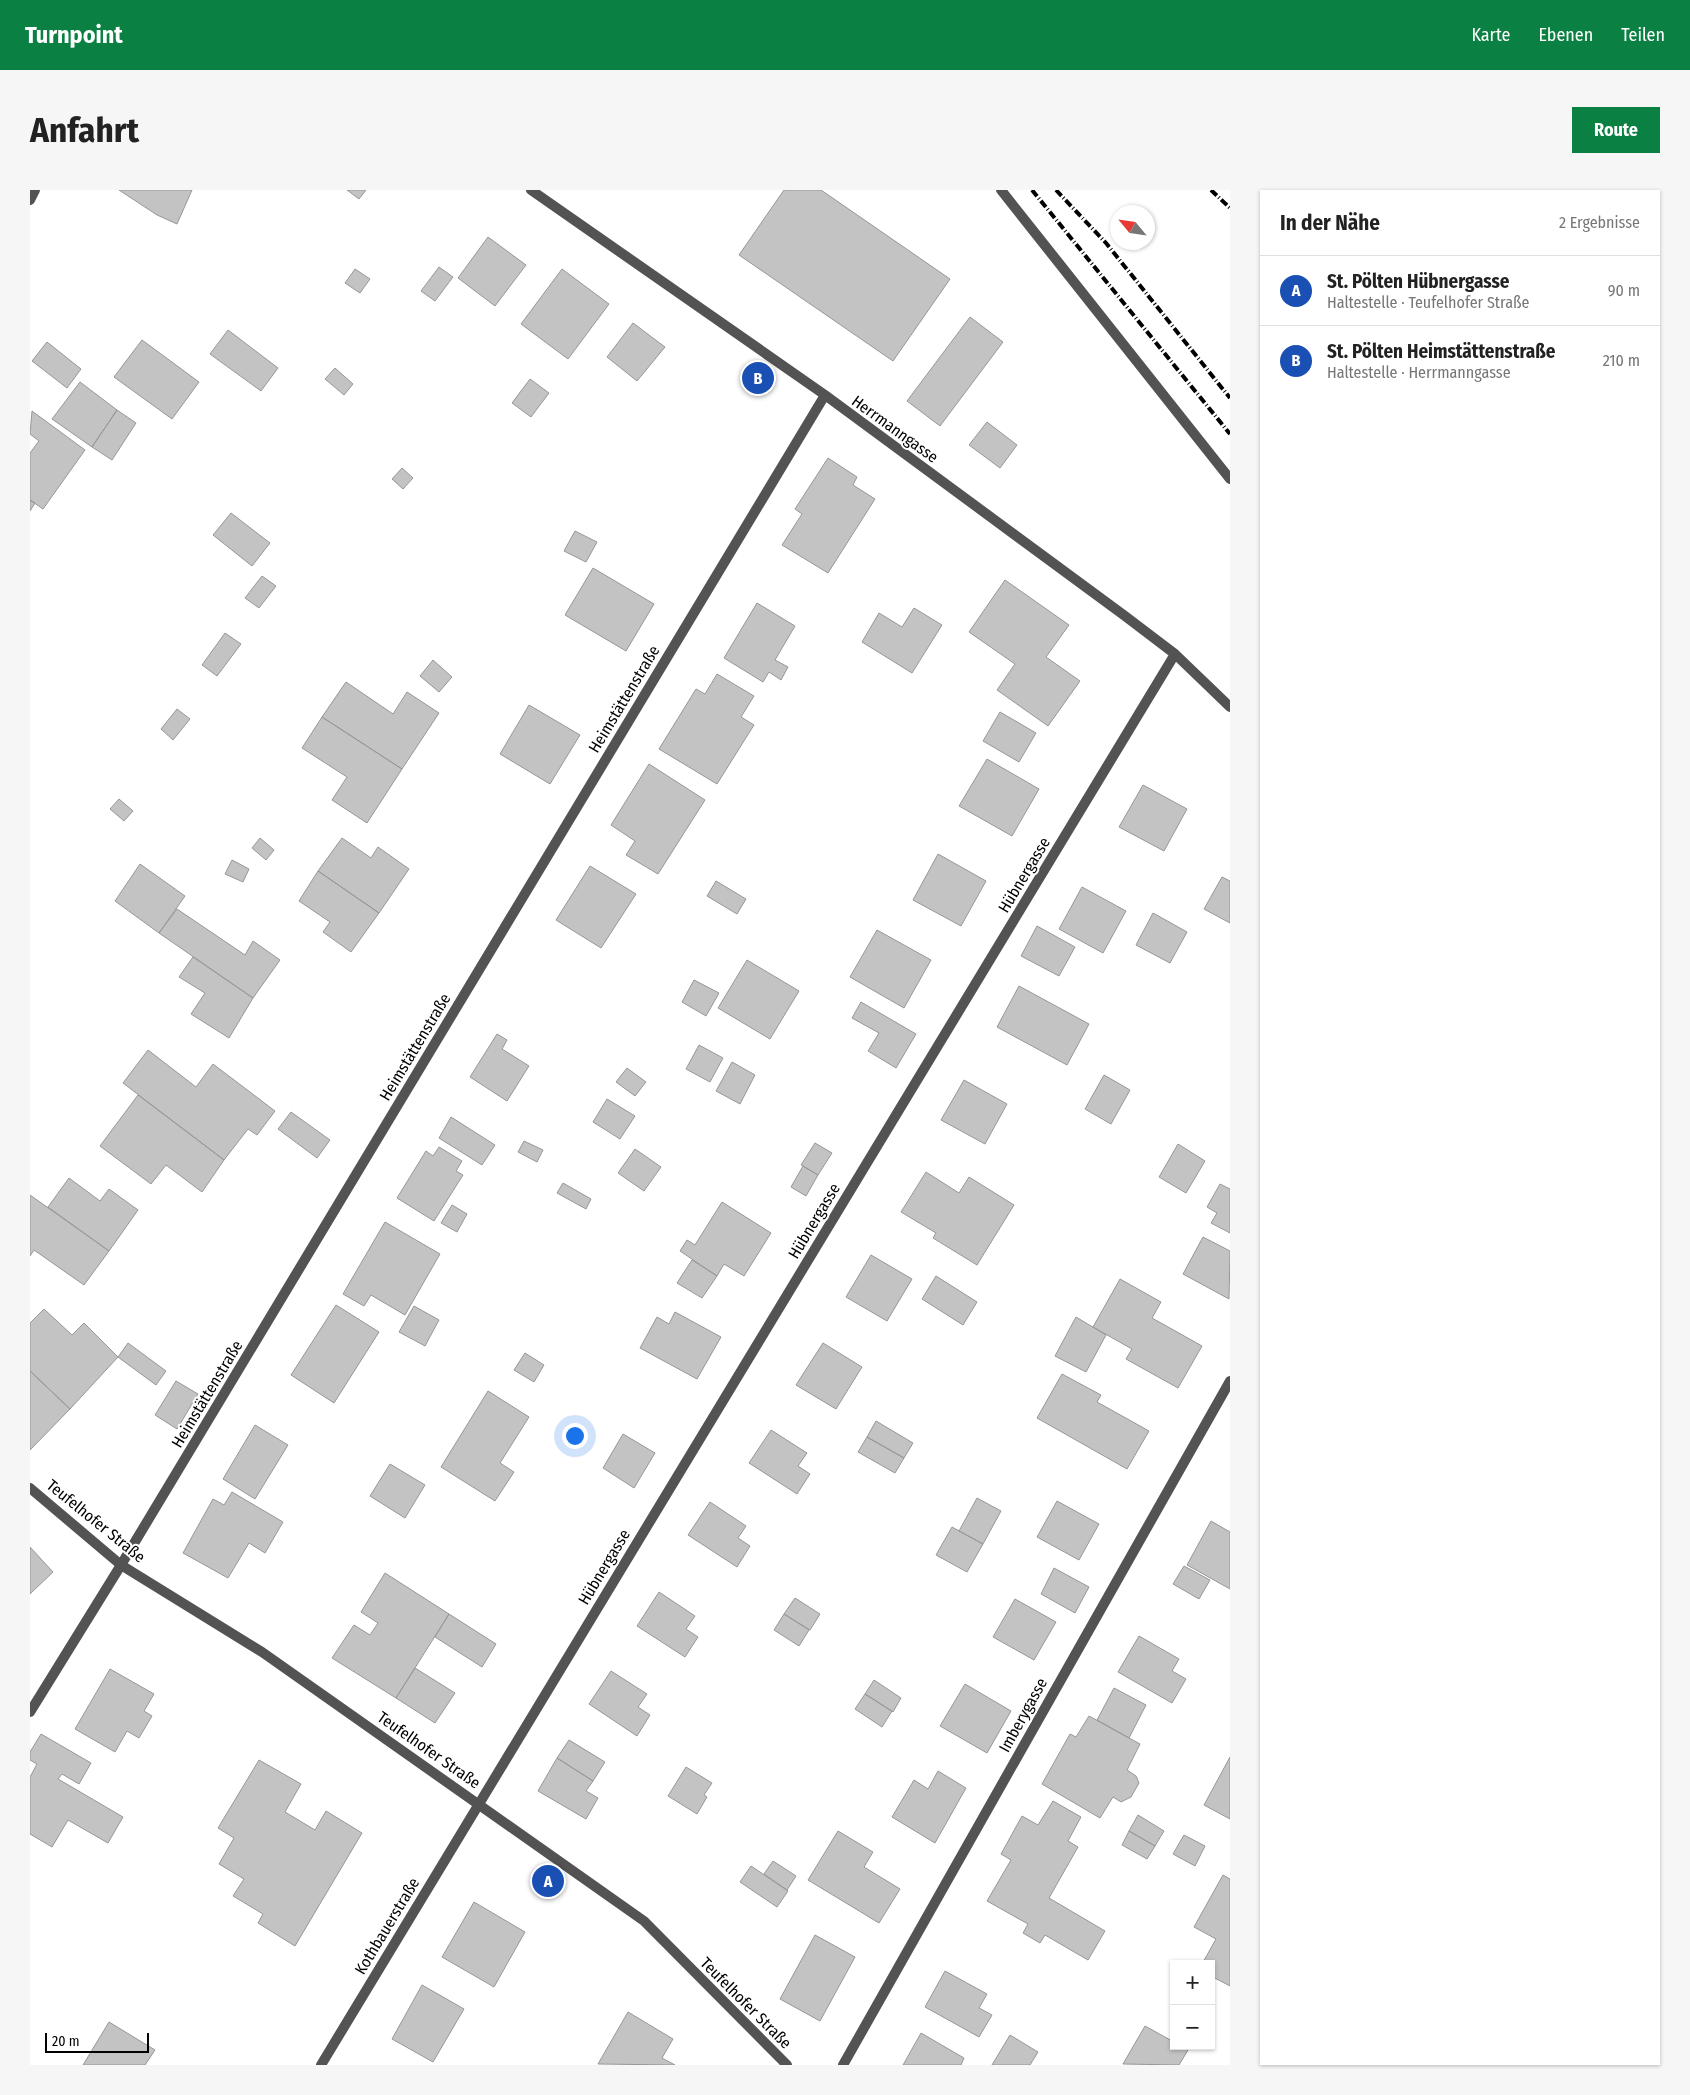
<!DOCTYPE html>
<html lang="de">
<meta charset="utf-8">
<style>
body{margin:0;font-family:"Fira Sans Condensed",sans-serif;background:#f6f6f6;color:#222}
.controls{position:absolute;right:15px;bottom:15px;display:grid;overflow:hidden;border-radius:0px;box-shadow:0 1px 4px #0004}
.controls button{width:45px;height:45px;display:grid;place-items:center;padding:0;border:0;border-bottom:1px solid #e0e0e0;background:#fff;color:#222;font:25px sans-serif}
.compass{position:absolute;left:1080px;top:15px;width:45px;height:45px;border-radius:50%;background:#fff;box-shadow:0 1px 4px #0004;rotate:299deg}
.scale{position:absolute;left:15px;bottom:12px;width:104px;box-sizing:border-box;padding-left:5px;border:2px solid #000;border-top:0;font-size:14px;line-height:18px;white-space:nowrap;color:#000;-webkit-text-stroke:4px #fff;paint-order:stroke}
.you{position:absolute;left:544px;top:1245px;width:18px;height:18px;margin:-12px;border:4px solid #fff;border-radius:50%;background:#1a73e8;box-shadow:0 0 0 8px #1a73e833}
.badge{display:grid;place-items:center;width:32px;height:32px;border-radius:50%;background:#0b8043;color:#fff;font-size:16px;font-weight:700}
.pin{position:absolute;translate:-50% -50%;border:2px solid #fff;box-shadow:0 1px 5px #0006}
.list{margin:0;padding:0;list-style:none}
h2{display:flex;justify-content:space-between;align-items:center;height:65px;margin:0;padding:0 20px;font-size:21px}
h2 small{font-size:16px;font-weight:400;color:#767676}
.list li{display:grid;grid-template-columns:32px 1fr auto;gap:15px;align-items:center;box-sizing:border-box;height:70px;padding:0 20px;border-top:1px solid #e0e0e0}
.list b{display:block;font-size:19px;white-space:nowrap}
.list p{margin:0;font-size:16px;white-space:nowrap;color:#767676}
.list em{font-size:16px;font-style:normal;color:#767676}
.map{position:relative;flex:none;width:1200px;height:1875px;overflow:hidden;border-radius:0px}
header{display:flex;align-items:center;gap:30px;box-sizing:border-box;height:70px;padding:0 25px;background:#0b8043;color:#fff}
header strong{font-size:24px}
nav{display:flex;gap:28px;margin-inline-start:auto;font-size:18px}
.intro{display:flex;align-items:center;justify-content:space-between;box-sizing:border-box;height:120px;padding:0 30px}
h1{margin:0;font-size:35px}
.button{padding:12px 22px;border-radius:0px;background:#0b8043;color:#fff;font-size:18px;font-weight:700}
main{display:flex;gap:30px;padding:0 30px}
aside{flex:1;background:#fff;border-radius:0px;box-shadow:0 1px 4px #0004}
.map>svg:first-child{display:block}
.building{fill:#c3c3c3;stroke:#979797}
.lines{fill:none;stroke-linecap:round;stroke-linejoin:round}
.service{stroke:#535353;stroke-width:10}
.minor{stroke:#535353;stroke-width:10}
.rail{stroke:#000;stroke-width:4;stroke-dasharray:8 2.5 1 2.5;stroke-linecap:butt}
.labels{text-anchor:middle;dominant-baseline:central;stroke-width:4;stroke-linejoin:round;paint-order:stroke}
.street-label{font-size:16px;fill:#000;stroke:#fff}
</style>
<header>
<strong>Turnpoint</strong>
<nav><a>Karte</a><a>Ebenen</a><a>Teilen</a></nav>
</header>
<div class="intro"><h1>Anfahrt</h1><a class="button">Route</a></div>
<main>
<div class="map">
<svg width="1200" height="1875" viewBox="0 0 1200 1875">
<rect width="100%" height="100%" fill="#fff"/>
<!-- building -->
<path class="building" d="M89 0H162L147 34 127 25Z
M317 0H336L329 9Z
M754 0H791L920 89 863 171 709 65Z
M458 47 496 75 465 116 428 88Z
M409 77 423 87 405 111 391 101Z
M325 79 340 89 330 103 315 93Z
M532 79 579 114 538 169 491 134Z
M940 127 973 152 910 236 877 211Z
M603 133 635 157 607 191 577 167Z
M198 140 248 178 231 201 180 164Z
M112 150 169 192 142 229 84 187Z
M17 152 51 179 37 198 2 171Z
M305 178 323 194 314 205 295 189Z
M500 189 519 203 501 227 482 213Z
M50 192 87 220 62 257 22 229Z
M87 220 106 233 82 270 62 257Z
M2 221 55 260 13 319 0 310V263L9 251 0 244Z
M957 232 987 255 970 278 939 255Z
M798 268 827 287 823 295 845 309 798 383 752 355 772 324 765 319Z
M372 278 383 288 373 299 362 289Z
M0 310 5 313 0 321Z
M201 323 240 353 222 376 183 345Z
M545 341 567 352 556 372 534 361Z
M563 378 624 414 596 461 535 425Z
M232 386 246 396 229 418 215 408Z
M975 390 1039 435 1016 467 1050 491 1018 536 967 500 985 474 939 442Z
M727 413 765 436 745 470 758 477 751 490 739 482 733 492 694 468Z
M884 418 912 435 882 483 832 452 849 423 872 437Z
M195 443 211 454 187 486 172 475Z
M403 470 422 487 409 502 390 486Z
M687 484 724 506 711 527 724 535 687 594 629 559 666 499 675 504Z
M316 492 363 524 377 502 409 523 372 579 292 527Z
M499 515 550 545 520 594 470 564Z
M147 519 160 529 143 550 131 539Z
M970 522 1006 543 989 572 953 551Z
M292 527 372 579 337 633 302 610 317 587 272 558Z
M957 569 1009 599 982 646 929 616Z
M619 574 675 610 628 684 596 665 605 651 581 635Z
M1113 595 1157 619 1134 661 1089 637Z
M89 609 103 621 94 631 80 619Z
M230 648 244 660 236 670 222 658Z
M312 648 341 668 348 657 379 679 349 723 288 681Z
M908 664 956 691 931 736 883 710Z
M202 670 219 679 213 692 195 684Z
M110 674 155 706 129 743 85 711Z
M560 676 606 704 571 758 526 730Z
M288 681 349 723 321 762 293 742 300 732 269 711Z
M1192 687 1200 691V733L1174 719Z
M686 691 716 709 707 724 677 706Z
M1052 697 1096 721 1073 763 1029 739Z
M147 719 215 765 223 751 250 770 223 808 129 743Z
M1123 723 1157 742 1140 773 1106 755Z
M1007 736 1045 757 1029 786 991 766Z
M847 740 901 770 874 818 820 787Z
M163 767 223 808 199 848 161 824 175 803 149 787Z
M717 770 769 801 740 849 688 818Z
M664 790 689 803 676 826 652 812Z
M989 796 1059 834 1037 875 967 837Z
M831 812 886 844 866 878 838 861 849 843 822 828Z
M467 844 477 850 472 859 499 876 477 911 440 887Z
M669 855 693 868 680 892 656 879Z
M118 860 166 897 183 874 245 921 227 945 218 939 194 970 93 893Z
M702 872 725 885 710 914 686 901Z
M597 878 616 892 605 906 586 892Z
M1074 885 1100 900 1081 934 1055 919Z
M934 890 977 914 955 954 911 930Z
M108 905 194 970 172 1002 136 975 121 994 70 956Z
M577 909 605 926 590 949 563 932Z
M261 922 300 950 287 968 248 939Z
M421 927 465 955 452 975 409 948Z
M494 951 513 960 507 972 488 962Z
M785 953 802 963 788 985 771 975Z
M1148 954 1175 971 1156 1003 1129 987Z
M409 957 432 971 426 981 433 985 404 1031 367 1008 396 961 403 966Z
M605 959 631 977 614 1001 588 983Z
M773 976 788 985 776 1006 761 997Z
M896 982 929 1003 939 987 984 1015 947 1075 903 1048 906 1043 871 1022Z
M39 988 70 1011 79 999 108 1020 79 1061 18 1017Z
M533 993 561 1009 556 1019 527 1003Z
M1190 994 1200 999V1043L1181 1033 1187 1023 1177 1017Z
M0 1005 79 1061 54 1095 4 1060 0 1066Z
M692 1012 741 1043 714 1086 694 1074 687 1086 650 1061 657 1050 665 1055Z
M422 1015 437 1024 427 1042 411 1033Z
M355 1032 410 1064 375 1125 341 1105 334 1116 313 1104Z
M1173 1047 1200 1061 1199 1109 1153 1084Z
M841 1065 882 1089 857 1131 816 1107Z
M662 1070 687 1086 672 1108 647 1093Z
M906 1086 947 1112 933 1135 892 1109Z
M1090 1089 1131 1112 1122 1128 1172 1156 1148 1198 1096 1169 1102 1159 1063 1137Z
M306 1115 349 1142 304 1213 261 1185Z
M384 1116 409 1130 395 1156 369 1142Z
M14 1119 42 1145 54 1133 88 1167 40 1219 0 1181V1133Z
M645 1122 691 1147 667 1189 610 1158 627 1127 639 1134Z
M1046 1127 1076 1145 1056 1182 1025 1166Z
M98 1153 136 1181 126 1195 88 1167Z
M793 1153 832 1177 806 1219 766 1195Z
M495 1163 514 1175 504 1192 484 1180Z
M0 1181 40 1219 0 1260Z
M1032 1184 1071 1205 1067 1212 1119 1241 1097 1279 1007 1228Z
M146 1191 168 1204 147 1239 125 1225Z
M458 1201 499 1227 470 1273 484 1282 465 1311 411 1277Z
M846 1231 883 1253 874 1268 837 1247Z
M225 1235 258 1255 225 1309 193 1289Z
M741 1240 777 1263 768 1276 780 1284 767 1304 719 1273Z
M593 1244 625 1263 604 1298 573 1278Z
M837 1247 874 1268 865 1283 828 1262Z
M360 1274 395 1295 375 1328 340 1306Z
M202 1302 253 1332 235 1363 219 1353 198 1388 153 1363 183 1309 194 1315Z
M947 1308 971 1321 953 1354 929 1341Z
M1027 1311 1069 1334 1049 1370 1007 1347Z
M680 1312 716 1336 708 1348 720 1356 707 1377 658 1345Z
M1181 1331 1200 1342V1399L1157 1375Z
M922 1337 953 1354 937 1382 906 1365Z
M0 1357 23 1382 0 1404Z
M1154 1376 1180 1390 1169 1409 1143 1394Z
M1024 1378 1059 1397 1045 1423 1011 1404Z
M355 1383 419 1424 366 1508 302 1468 324 1435 340 1445 348 1433 331 1422Z
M629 1402 665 1426 656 1439 668 1447 655 1467 607 1436Z
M765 1408 790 1424 780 1440 754 1424Z
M985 1409 1026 1432 1004 1470 963 1447Z
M419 1424 466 1454 452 1477 405 1447Z
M754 1424 779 1440 769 1456 744 1440Z
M1109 1446 1149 1469 1142 1481 1156 1489 1142 1513 1088 1482Z
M385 1478 425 1503 405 1533 366 1508Z
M80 1479 124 1504 114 1521 122 1526 109 1548 97 1541 85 1562 45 1539Z
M581 1481 617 1504 608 1517 620 1525 607 1546 559 1514Z
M844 1490 871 1508 863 1522 835 1504Z
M935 1494 981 1521 957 1563 910 1536Z
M1084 1498 1116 1515 1099 1548 1067 1530Z
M835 1504 862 1521 852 1537 825 1519Z
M1059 1526 1110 1554 1097 1580 1106 1586 1109 1593 1101 1607 1091 1612 1083 1607 1070 1628 1012 1594 1040 1544 1046 1547Z
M11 1544 61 1573 49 1594 32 1584 28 1589 93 1627 78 1653 38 1630 22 1657 0 1644V1587L7 1574 0 1570V1562Z
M539 1550 575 1572 563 1591 527 1568Z
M1200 1567V1629L1174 1615Z
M527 1568 563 1591 556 1601 568 1608 556 1629 508 1601Z
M229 1570 271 1594 255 1622 285 1640 296 1621 332 1643 265 1756 228 1733 233 1724 203 1706 214 1689 189 1674 204 1648 188 1638Z
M656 1577 682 1593 674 1605 677 1607 667 1624 638 1606Z
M908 1581 936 1598 905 1653 862 1627 884 1590 898 1599Z
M1023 1611 1051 1627 1038 1651 1048 1657 1019 1708 1075 1741 1058 1770 1015 1745 1010 1753 993 1743 998 1734 957 1711 981 1670 971 1664 992 1626 1008 1635Z
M1108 1625 1134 1641 1125 1656 1099 1641Z
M808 1641 843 1662 834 1677 870 1699 849 1733 778 1690Z
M1099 1641 1125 1656 1117 1669 1092 1655Z
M1154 1645 1175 1656 1165 1676 1143 1664Z
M743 1671 766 1686 757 1700 734 1684Z
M721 1676 758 1701 747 1717 710 1692Z
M1193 1685 1200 1689V1796L1181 1786V1774H1172L1186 1749 1164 1737Z
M444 1712 495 1742 464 1797 412 1767Z
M785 1745 825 1767 790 1831 750 1809Z
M915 1781 957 1804 949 1818 962 1825 949 1847 895 1817Z
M392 1795 434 1819 403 1872 362 1849Z
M598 1822 643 1849 632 1868 645 1875 568 1874Z
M79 1832 125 1860 115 1875H53Z
M1115 1836 1144 1852V1856H1151L1158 1860 1149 1875 1093 1874Z
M891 1843 934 1868 931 1875H873Z
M980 1845 1008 1862 1000 1875H962Z"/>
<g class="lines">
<!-- service -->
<path class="service" d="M971 0 1200 289"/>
<!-- minor -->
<path class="minor" d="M501 0 795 205 1095 426 1145 464 1200 517
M0 10 5 0
M0 1298 91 1375 232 1462 614 1731 757 1875
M0 1522 91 1375 795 205
M291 1875 1145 464
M813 1875 1200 1191"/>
<!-- rail -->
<path class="rail" d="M1002 0 1200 244
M1026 0 1076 53 1200 208
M1181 0 1200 18"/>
</g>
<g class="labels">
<!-- street labels -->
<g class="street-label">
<text transform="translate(865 239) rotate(36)">Herrmanngasse</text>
<text transform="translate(594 509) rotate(-59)">Heimstättenstraße</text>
<text transform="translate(994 685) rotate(-59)">Hübnergasse</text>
<text transform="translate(385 857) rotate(-59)">Heimstättenstraße</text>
<text transform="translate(784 1031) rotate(-59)">Hübnergasse</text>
<text transform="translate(177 1204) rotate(-59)">Heimstättenstraße</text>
<text transform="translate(66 1331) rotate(39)">Teufelhofer Straße</text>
<text transform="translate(574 1377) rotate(-59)">Hübnergasse</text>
<text transform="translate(993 1525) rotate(-61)">Imberygasse</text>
<text transform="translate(399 1560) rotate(35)">Teufelhofer Straße</text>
<text transform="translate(357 1736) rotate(-59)">Kothbauerstraße</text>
<text transform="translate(716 1813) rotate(45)">Teufelhofer Straße</text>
</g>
</g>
</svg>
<div class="controls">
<button>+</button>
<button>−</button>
</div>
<svg class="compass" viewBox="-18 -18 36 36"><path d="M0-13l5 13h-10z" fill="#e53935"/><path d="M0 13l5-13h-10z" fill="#767676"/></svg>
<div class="scale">20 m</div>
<div class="you"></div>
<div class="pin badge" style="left:518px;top:1691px;background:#1a4fb4">A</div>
<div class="pin badge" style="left:728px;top:188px;background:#1a4fb4">B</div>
</div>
<aside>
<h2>In der Nähe<small>2 Ergebnisse</small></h2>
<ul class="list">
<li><span class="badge" style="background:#1a4fb4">A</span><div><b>St. Pölten Hübnergasse</b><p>Haltestelle · Teufelhofer Straße</p></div><em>90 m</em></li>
<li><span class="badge" style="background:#1a4fb4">B</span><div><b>St. Pölten Heimstättenstraße</b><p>Haltestelle · Herrmanngasse</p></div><em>210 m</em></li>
</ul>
</aside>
</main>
